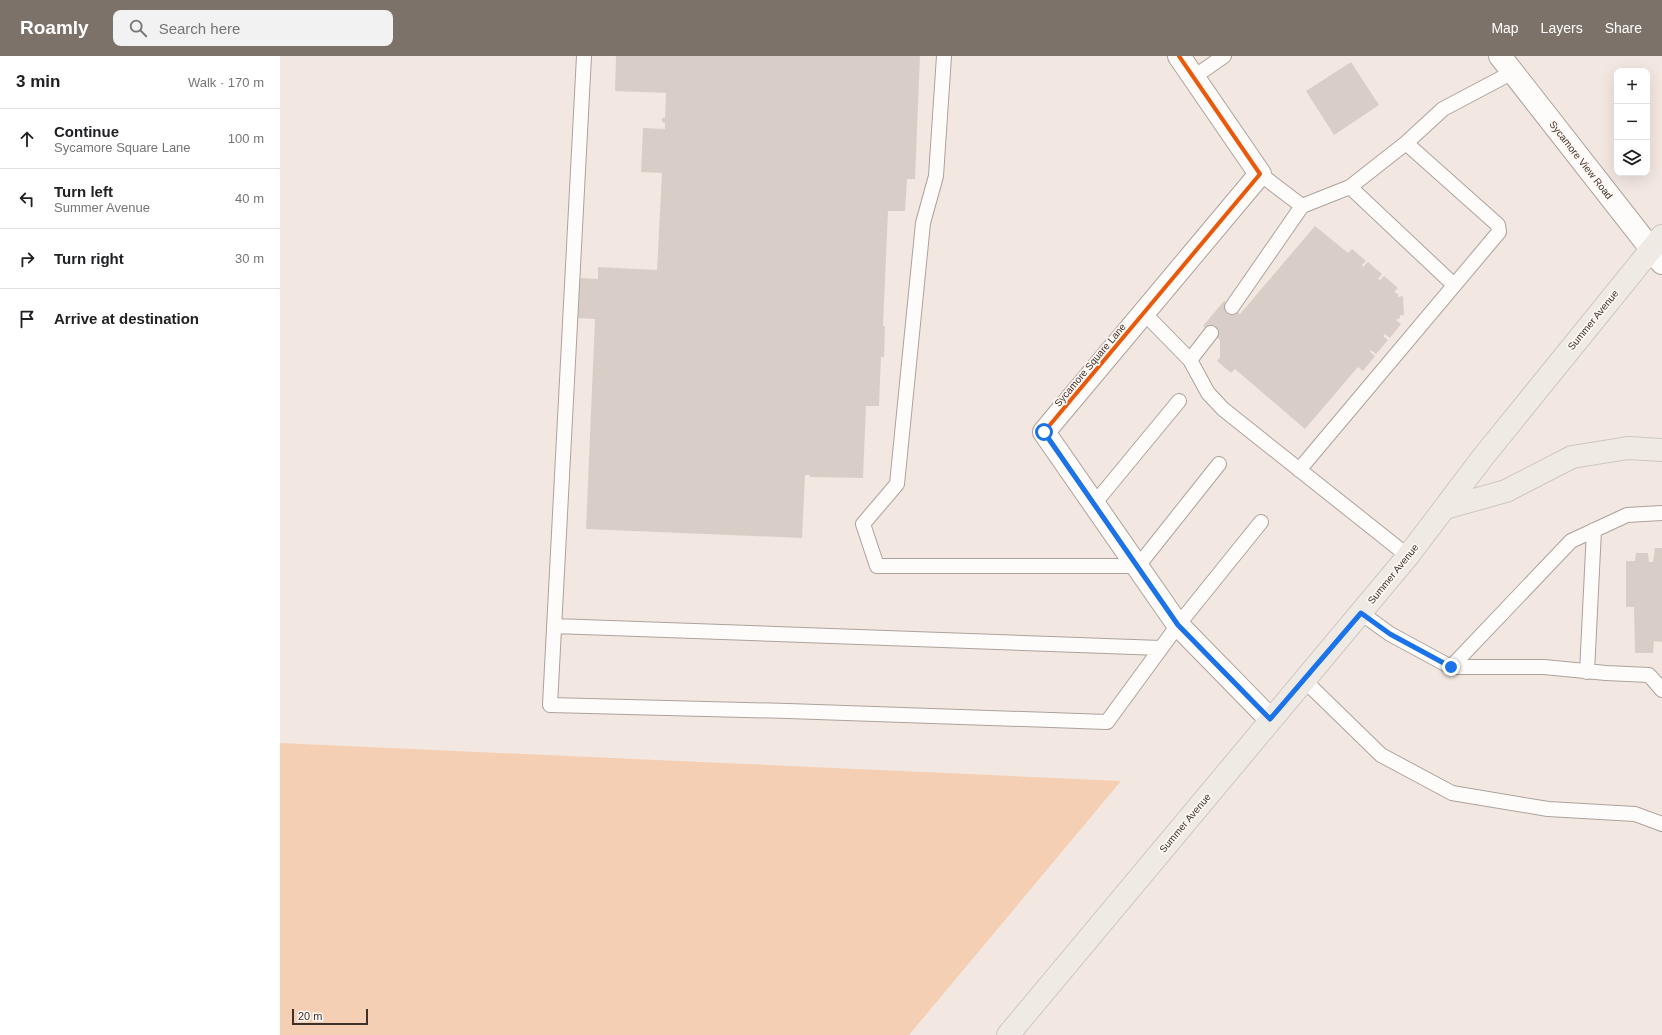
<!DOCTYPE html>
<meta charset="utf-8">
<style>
body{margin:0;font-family:Helvetica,sans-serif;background:#f2f2f2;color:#202124}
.controls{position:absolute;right:12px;top:12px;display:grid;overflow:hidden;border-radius:8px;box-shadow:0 4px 16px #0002}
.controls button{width:36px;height:36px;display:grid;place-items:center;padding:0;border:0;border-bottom:1px solid #e0e0e0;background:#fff;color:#202124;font:20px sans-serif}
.scale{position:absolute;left:12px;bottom:10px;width:76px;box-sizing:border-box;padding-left:4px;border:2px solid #3e3228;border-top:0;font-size:11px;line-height:14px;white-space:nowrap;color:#3e3228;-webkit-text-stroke:3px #fef7f3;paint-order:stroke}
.stop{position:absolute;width:12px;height:12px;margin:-9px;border:3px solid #1a73e8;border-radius:50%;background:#fff}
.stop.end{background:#1a73e8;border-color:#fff;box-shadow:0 1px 4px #0008}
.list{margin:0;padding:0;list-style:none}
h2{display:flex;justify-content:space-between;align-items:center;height:52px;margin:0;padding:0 16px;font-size:17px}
h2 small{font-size:13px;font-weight:400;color:#757577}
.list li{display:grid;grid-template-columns:26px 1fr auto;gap:12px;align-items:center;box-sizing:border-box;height:60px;padding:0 16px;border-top:1px solid #e0e0e0}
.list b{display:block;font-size:15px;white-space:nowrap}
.list p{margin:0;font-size:13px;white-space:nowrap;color:#757577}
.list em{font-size:13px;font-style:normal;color:#757577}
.icon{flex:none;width:22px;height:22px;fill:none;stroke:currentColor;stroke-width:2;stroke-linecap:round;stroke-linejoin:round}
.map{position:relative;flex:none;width:1382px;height:979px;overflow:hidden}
header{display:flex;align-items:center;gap:24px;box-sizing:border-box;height:56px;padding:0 20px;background:#7d7269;color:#fff}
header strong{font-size:19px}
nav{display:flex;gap:22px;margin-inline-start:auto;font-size:14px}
.search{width:280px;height:36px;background:#f2f2f2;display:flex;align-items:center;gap:10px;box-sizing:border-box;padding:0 14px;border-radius:8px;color:#757577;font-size:15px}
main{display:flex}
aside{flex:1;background:#fff}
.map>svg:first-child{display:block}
.green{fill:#f4cfb4}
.building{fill:#d9cec7}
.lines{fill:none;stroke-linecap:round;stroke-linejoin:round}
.lane-casing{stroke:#ada29b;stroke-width:16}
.street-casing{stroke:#ada29b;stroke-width:24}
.secondary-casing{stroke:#ada29b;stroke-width:24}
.primary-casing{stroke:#cdc6c2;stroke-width:24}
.lane{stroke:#fdfcfa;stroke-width:14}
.street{stroke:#fdfcfa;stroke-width:22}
.secondary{stroke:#fdfcfa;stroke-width:22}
.primary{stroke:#f0eae5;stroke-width:22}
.cycleway-casing{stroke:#fef7f3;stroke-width:6}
.cycleway{stroke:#e8590c;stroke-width:4}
.route{stroke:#1a73e8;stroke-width:5}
.labels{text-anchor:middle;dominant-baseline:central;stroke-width:3.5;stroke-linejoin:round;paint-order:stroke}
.street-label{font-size:10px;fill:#3e3228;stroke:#fef7f3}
</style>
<header>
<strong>Roamly</strong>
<div class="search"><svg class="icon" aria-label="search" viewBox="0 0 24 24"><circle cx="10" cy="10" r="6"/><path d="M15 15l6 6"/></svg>Search here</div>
<nav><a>Map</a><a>Layers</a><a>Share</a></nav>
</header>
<main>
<aside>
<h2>3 min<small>Walk · 170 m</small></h2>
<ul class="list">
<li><svg class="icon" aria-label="ahead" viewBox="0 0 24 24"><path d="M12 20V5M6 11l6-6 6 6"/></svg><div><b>Continue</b><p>Sycamore Square Lane</p></div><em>100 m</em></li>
<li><svg class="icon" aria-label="left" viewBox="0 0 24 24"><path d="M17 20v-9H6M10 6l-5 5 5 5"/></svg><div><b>Turn left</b><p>Summer Avenue</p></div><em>40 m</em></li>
<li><svg class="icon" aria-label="right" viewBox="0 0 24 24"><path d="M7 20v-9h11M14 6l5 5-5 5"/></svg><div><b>Turn right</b></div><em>30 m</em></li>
<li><svg class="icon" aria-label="arrive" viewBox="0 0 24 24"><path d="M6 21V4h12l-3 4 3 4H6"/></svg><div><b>Arrive at destination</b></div></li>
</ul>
</aside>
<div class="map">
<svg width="1382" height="979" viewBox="0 0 1382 979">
<rect width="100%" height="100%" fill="#f3e8e1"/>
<!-- green -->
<path class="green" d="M0 687 841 725 629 979H0Z"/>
<!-- building -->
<path class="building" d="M336 0H640L635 123H627L625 155H608L603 270H605L604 301H601L599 350H586L583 422 530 421V419H525L522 482 306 473 315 263 297 262 298 222 318 223V211L377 214 382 117 361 116 363 72 385 73V67L382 66V62H385L386 37 335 35Z
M1071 6 1099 49 1054 79 1026 35Z
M1035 170 1068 197 1072 193 1086 205 1082 209 1083 211 1088 206 1102 218 1098 223 1100 224 1104 220 1118 232 1114 236 1118 238V241L1123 240 1124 259H1120V262L1116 264 1121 268 1110 282 1105 278 1103 280 1108 284 1096 298 1091 294 1090 296 1095 300 1083 315 1078 311 1025 373 955 313 951 317 937 305 940 301V284L923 270 944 245 960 258Z
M1375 492H1382V586L1374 585 1373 597H1355L1354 551H1346V505H1355L1356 497H1368L1369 506H1373Z"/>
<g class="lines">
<defs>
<path id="lane" d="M304 0 270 649 508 655 827 666 898 569 981 466
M664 0 656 120 643 167 617 428 583 468 597 510H858L939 408
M914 21 944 0
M980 118 1022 150
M1070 131 1174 229
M952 251 1022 150 1070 131 1126 87 1163 53 1233 16
M864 257 910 304 928 337 943 353 1128 500
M910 304 931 277
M1019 414 1219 176 1218 169 1126 87
M814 448 899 345
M1081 557 1110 578 1171 611H1264L1326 617 1369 619 1382 634
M274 570 881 592
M1171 611 1291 485 1347 459 1382 457
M1307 616 1314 474
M1024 624 1101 699 1172 737 1268 753 1355 758 1382 768"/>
<path id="street" d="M899 0 980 118 764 376 898 569 990 663"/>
<path id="secondary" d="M1220 0 1382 207"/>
<path id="primary" d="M1165 452 1226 435 1292 401 1348 392 1382 394
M728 979 1128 500 1203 401 1382 180"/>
</defs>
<!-- lane casing -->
<use href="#lane" class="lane-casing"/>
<!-- street casing -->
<use href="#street" class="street-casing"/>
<!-- secondary casing -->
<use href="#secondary" class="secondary-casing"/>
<!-- primary casing -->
<use href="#primary" class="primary-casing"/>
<!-- lane -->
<use href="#lane" class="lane"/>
<!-- street -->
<use href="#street" class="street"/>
<!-- secondary -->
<use href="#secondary" class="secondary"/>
<!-- primary -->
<use href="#primary" class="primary"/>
<defs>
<path id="cycleway" d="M899 0 980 118 764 376 898 569 990 663"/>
</defs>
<!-- cycleway casing -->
<use href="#cycleway" class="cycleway-casing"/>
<!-- cycleway -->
<use href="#cycleway" class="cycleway"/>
</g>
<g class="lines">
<!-- route -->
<path class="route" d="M764 376 898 569 990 663 1081 557 1110 578 1171 611"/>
</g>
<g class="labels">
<!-- street labels -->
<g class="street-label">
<text transform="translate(1301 104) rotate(52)">Sycamore View Road</text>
<text transform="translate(1313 264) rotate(-51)">Summer Avenue</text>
<text transform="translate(810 309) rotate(-50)">Sycamore Square Lane</text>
<text transform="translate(1113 518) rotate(-51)">Summer Avenue</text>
<text transform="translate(905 767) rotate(-50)">Summer Avenue</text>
</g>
</g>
</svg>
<div class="controls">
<button>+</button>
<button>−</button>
<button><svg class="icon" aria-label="layers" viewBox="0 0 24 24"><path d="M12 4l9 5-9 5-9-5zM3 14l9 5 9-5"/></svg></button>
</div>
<div class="scale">20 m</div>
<div class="stop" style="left:764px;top:376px"></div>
<div class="stop end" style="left:1171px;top:611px"></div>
</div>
</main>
